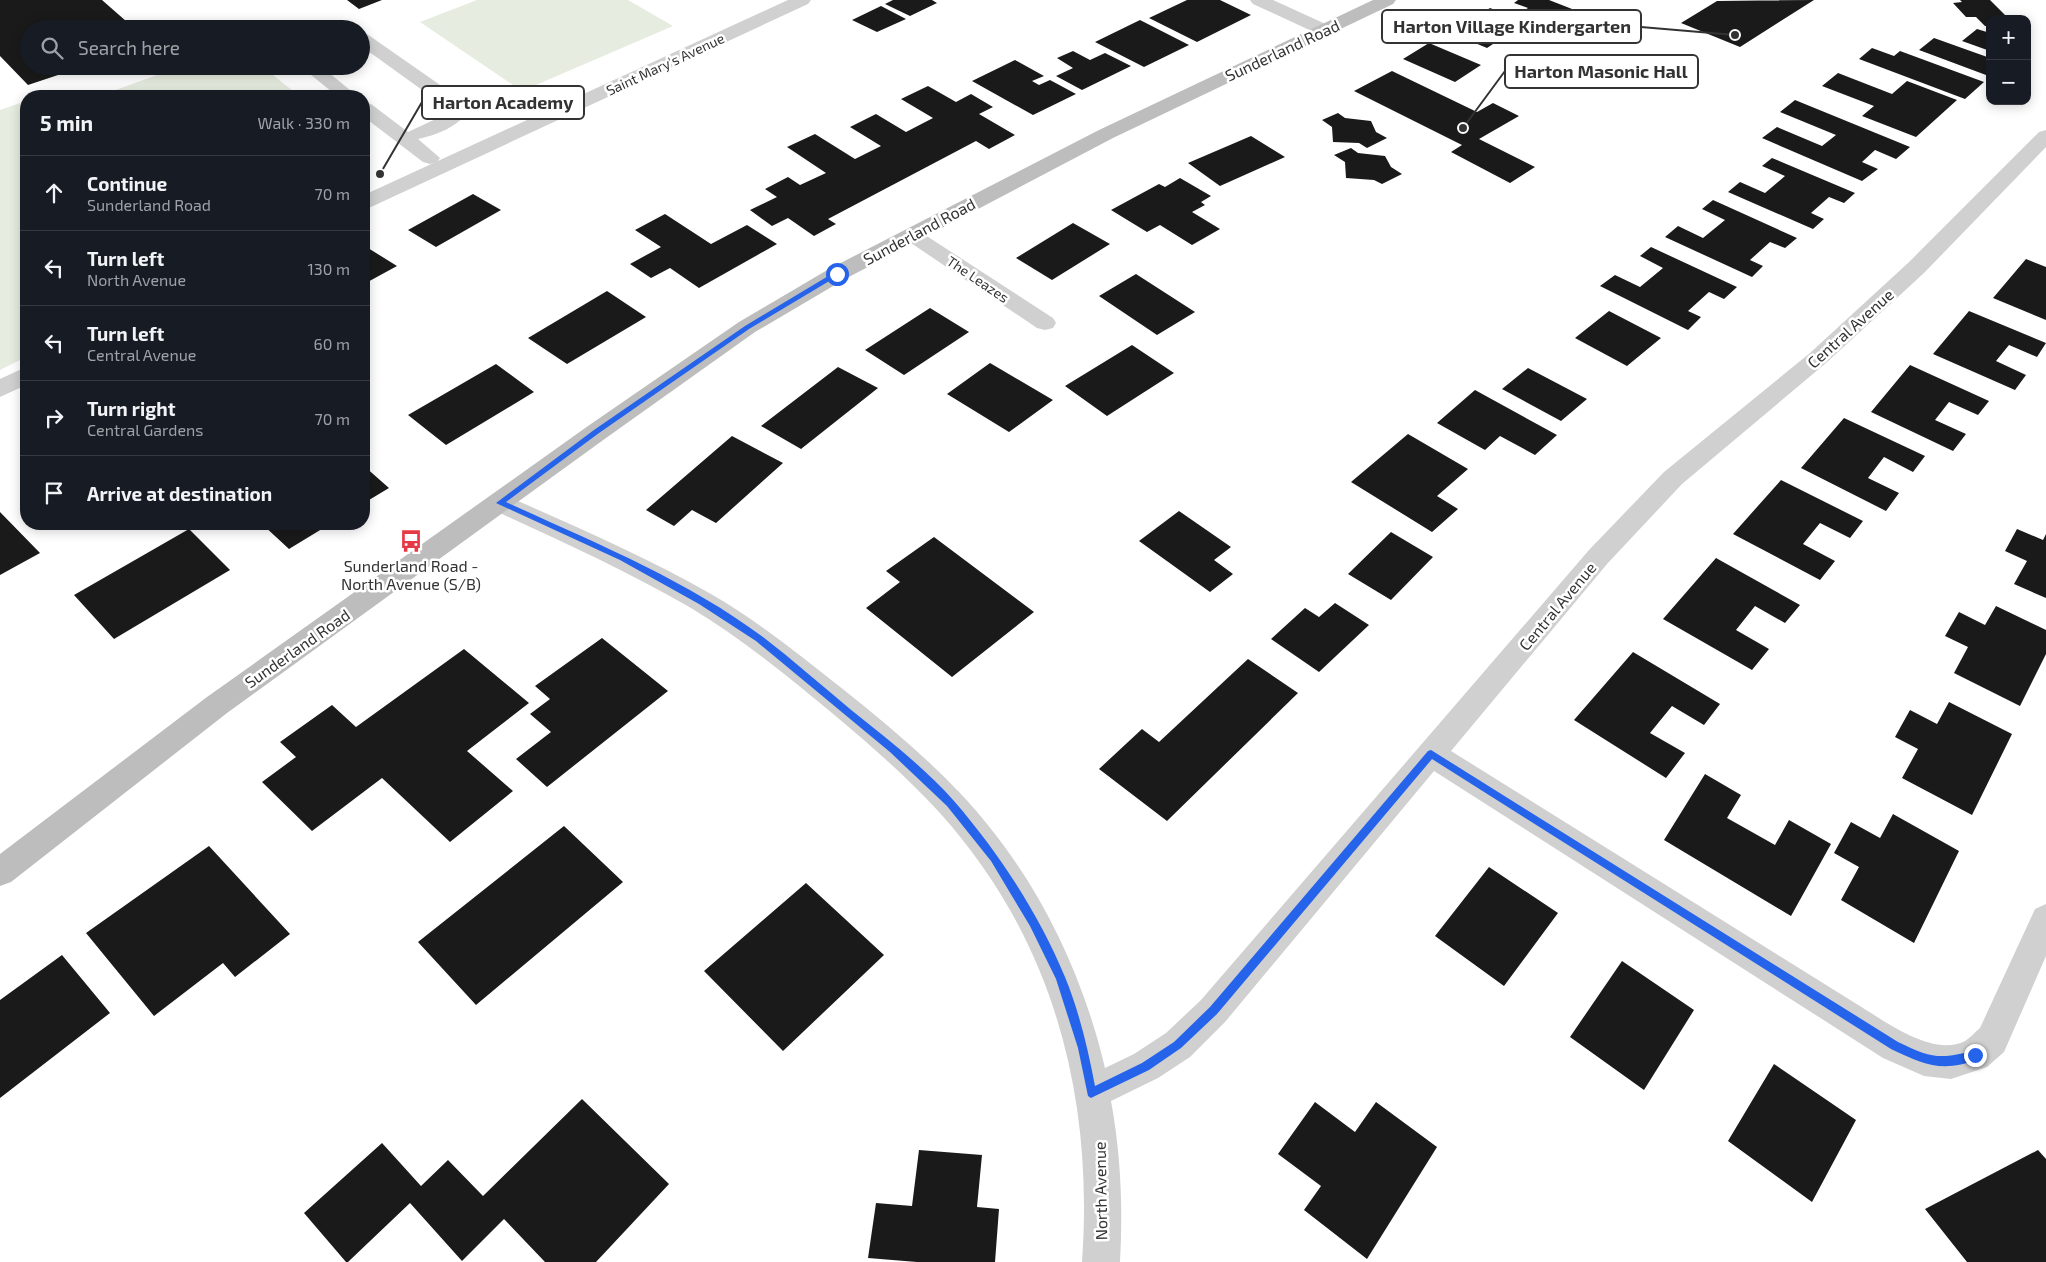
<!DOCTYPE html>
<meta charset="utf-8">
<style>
body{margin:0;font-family:"Exo 2",sans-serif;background:#20242c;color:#f1f3f6}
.controls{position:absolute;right:15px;top:15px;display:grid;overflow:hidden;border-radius:10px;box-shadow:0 2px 12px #0003}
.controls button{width:45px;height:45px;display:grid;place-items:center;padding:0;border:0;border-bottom:1px solid #363941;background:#171b24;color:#f1f3f6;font:25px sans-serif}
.stop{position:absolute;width:15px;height:15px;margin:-11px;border:4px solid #2563eb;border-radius:50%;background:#fff}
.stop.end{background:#2563eb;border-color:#fff;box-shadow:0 1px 5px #0008}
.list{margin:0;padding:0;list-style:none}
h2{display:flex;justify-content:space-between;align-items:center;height:65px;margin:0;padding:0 20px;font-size:21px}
h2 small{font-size:16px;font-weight:400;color:#9ea1a6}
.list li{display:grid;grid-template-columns:32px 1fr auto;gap:15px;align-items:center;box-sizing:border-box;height:75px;padding:0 20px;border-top:1px solid #363941}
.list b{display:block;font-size:19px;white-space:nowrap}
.list p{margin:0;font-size:16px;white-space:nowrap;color:#9ea1a6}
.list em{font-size:16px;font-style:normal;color:#9ea1a6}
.icon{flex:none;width:28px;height:28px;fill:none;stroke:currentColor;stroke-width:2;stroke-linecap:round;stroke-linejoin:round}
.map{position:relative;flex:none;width:2046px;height:1262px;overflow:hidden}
.search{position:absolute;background:#171b24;box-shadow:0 2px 12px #0003;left:20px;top:20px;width:350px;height:55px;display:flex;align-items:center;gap:12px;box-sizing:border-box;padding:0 18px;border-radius:28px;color:#9ea1a6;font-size:19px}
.panel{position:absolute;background:#171b24;box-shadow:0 2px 12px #0003;left:20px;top:90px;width:350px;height:440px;border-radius:20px}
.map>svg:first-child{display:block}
.green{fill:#e6ecdf}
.building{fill:#1a1a1a}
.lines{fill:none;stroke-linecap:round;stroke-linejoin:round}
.lane{fill:#d0d0d0;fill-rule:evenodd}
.street{fill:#d0d0d0;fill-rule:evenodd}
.secondary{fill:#bdbdbd;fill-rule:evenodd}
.route{fill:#2563eb}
.labels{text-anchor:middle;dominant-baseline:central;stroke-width:5;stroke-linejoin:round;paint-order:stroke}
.far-street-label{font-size:14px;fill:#333;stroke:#fff}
.street-label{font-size:16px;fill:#333;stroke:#fff}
.poi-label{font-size:16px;fill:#333;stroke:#fff}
.leader{fill:none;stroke:#333;stroke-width:2}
.callout-dot{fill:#333;stroke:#fff;stroke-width:2}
.callout{fill:#fff;stroke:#333;stroke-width:2}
.callout-label{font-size:18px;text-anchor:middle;font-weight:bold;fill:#333}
</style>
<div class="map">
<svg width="2046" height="1262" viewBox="0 0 2046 1262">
<rect width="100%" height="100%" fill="#fff"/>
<!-- green -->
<path class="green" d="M477 0H628L673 26 522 91 420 22Z
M182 66H262L299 96H99Z
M26 101V357L0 370V110Z"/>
<!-- building -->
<path class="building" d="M0 0H102L135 29H29V66L82 67 28 85 0 56Z
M347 0H382L359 9Z
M893 0H932L937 3 910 16 885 4Z
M1187 0H1220L1251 15 1197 42 1149 18Z
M1518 0H1549L1590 16 1564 33 1518 14 1528 8 1514 3Z
M1814 0 1740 47 1681 23 1717 1Z
M1960 0H1990L2009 19H1990V26H1985L1976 17H1966L1953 3 1962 2Z
M881 6 906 19 877 32 852 20Z
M1490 8 1526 22 1487 48 1451 33Z
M1140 20 1189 45 1144 67 1095 42Z
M1977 29 1990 33V51L1962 41Z
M1934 38 1990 58V72L1986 75 1919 50Z
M1429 43 1481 65 1455 82 1403 59Z
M1872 48 1894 56 1900 51 1984 82 1965 99 1859 59Z
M1073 51 1090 60 1105 53 1131 66 1082 90 1056 76 1073 68 1057 58Z
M1015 60 1044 76 1032 81 1039 85 1050 80 1076 94 1033 115 972 81Z
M1392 71 1477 112 1493 103 1519 116 1479 139 1535 167 1510 183 1451 152 1462 145 1354 91Z
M1838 73 1892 94 1907 81 1957 100 1916 137 1862 116 1874 106 1822 86Z
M928 86 956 102 971 94 993 107 979 114 1015 135 989 149 976 141 828 219 836 224 814 236 788 218 772 226 750 210 777 197 765 189 788 177 800 185 826 173 787 147 815 134 855 159 881 146 850 127 876 114 906 132 933 118 901 99Z
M1795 100 1910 147 1896 159 1875 150 1862 162 1878 169 1862 181 1762 138 1777 127 1822 146 1836 135 1780 112Z
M1338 113 1345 118 1371 121 1376 132 1387 138 1367 148 1359 143 1333 142 1332 127 1322 120Z
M1251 136 1285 157 1220 186 1188 163Z
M1351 148 1358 153 1385 156 1391 167 1402 174 1382 184 1374 180 1346 178 1345 162 1334 155Z
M1772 158 1855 193 1844 203 1829 197 1811 213 1824 219 1813 229 1728 192 1740 182 1765 193 1785 176 1762 166Z
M1180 178 1211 196 1201 202 1205 205 1192 212 1220 229 1192 245 1160 225 1147 232 1111 210 1159 184 1165 187Z
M473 194 501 210 436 247 408 230Z
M1713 200 1797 238 1785 248 1770 242 1750 260 1763 266 1752 277 1665 237 1678 226 1703 238 1725 220 1702 209Z
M665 214 711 244 747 225 777 244 699 288 670 268 651 278 630 264 661 247 635 230Z
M1073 223 1110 244 1052 280 1016 258Z
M1651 247 1737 287 1724 299 1709 292 1688 311 1701 317 1688 330 1600 286 1615 275 1640 287 1663 268 1640 256Z
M368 248 397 266 364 284V251Z
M2026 259 2046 267V320L1993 298Z
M1136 274 1195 312 1157 335 1099 296Z
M607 291 646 317 567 364 528 338Z
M930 308 969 332 904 375 865 350Z
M1609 311 1661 338 1627 366 1575 338Z
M1969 311 2046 343 2037 357 2009 345 1996 361 2026 375 2015 390 1933 354Z
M1132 345 1174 373 1107 416 1065 386Z
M990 363 1053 400 1009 432 947 394Z
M496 364 534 392 446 445 408 415Z
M1910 365 1989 401 1978 415 1949 402 1935 420 1966 434 1953 451 1871 412Z
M838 367 878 388 801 449 761 426Z
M1528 368 1587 399 1561 421 1502 389Z
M1475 390 1557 435 1535 455 1500 436 1485 450 1437 423Z
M1844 418 1925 456 1913 472 1884 457 1868 478 1899 493 1886 511 1801 468Z
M1408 434 1468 469 1437 496 1458 509 1432 532 1351 482Z
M732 436 783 463 716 523 692 510 674 526 646 510Z
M364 466 389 488 364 503Z
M1781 480 1863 521 1850 538 1820 523 1803 544 1835 561 1820 580 1733 534Z
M1179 511 1231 547 1214 560 1233 574 1210 592 1139 541Z
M0 512 40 553 0 575Z
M262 524H330L289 549Z
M189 529 230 570 114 639 74 595Z
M2017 529 2043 540 2046 534V598L2014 584 2027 561 2005 551Z
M1391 532 1433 557 1391 600 1348 574Z
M934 537 1034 612 952 677 866 608 900 582 886 571Z
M1716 558 1800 605 1785 623 1755 606 1736 630 1769 649 1752 670 1663 619Z
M1335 603 1369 625 1319 672 1271 639 1305 608 1319 617Z
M1996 606 2046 630V654L2020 706 1954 673 1968 647 1945 636 1959 612 1985 625Z
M602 638 668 691 547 787 516 759 551 732 530 714 550 699 535 686Z
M464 649 529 703 467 751 513 791 450 842 382 778 312 831 262 782 296 757 280 742 332 705 356 727Z
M1633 652 1720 704 1704 725 1672 706 1650 733 1685 753 1666 778 1574 720Z
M1248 659 1298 693 1167 821 1099 769 1142 729 1159 742Z
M1949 702 2012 734 1972 815 1902 778 1918 749 1895 737 1910 710 1937 724Z
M1705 774 1741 795 1727 818 1775 845 1789 820 1831 844 1791 916 1664 840Z
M1893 814 1959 851 1914 943 1841 900 1859 867 1834 853 1851 822 1880 838Z
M564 826 623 882 476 1005 418 942Z
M209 846 290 934 235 977 223 963 154 1016 86 933Z
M1489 867 1558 913 1504 986 1435 936Z
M806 883 884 955 783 1051 704 971Z
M62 955 110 1013 0 1098V1000Z
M1622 961 1694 1010 1644 1090 1570 1037Z
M1774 1064 1856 1120 1812 1202 1728 1141Z
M582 1099 669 1184 596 1262H545L504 1219 462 1261 410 1203 348 1262H346L304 1213 382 1143 421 1186 448 1160 483 1196Z
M1315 1102 1355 1132 1376 1102 1437 1147 1367 1259 1304 1210 1321 1186 1278 1154Z
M919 1150 982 1155 977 1207 999 1209 995 1262H917L868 1258 876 1203 912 1206Z
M2038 1150 2046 1159V1262H1967L1925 1209Z"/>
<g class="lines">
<!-- lane -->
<path class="lane" d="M361 33 367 34 463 101 468 110C459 127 436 135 418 139L440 158 437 162 430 164 423 162 364 117V102L371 104 408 132 440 117 450 110 361 46Z
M300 66H321L357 96H337Z"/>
<!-- street -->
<path class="street" d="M788 0H811L808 4 371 207 364 209V195Z
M1250 0H1273L1330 26 1333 30 1330 34 1324 35 1318 34 1253 4Z
M2046 130V147L1924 273 1826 363 1682 484 1607 564 1451 751 1855 1003C1882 1019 1932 1058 1965 1041 1970 1038 1975 1032 1980 1028L2035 909 2046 904V956L2004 1052 1987 1067 1951 1079 1924 1076 1883 1058 1434 771 1225 1022 1190 1057 1158 1078 1111 1101C1121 1155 1123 1208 1120 1262H1082C1094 1095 1053 938 939 812 906 776 869 744 832 713 787 676 741 638 691 608 627 571 559 540 491 509L487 503 491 497 500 494 509 497C577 527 646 557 711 594 758 621 801 656 844 690 884 722 924 755 960 793 1032 869 1081 966 1105 1068L1134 1054 1166 1033 1201 1000 1589 550 1664 472 1810 353 1908 263 2039 132Z
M912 229 919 231 1053 318 1056 323 1053 328 1045 330 1037 328 905 239 902 235 905 231Z
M26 367V385L0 397V379Z"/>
<!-- secondary -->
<path class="secondary" d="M1373 0H1396L1393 4 1113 138 845 279 755 332 606 438 227 713 11 882 0 886V854L207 697 588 426 739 322 829 269 1099 130Z"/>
</g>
<!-- route -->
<path class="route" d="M835 272 841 274 749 329 599 433 506 502C593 542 685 579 763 637 793 660 821 685 850 709 886 738 924 767 954 801 999 853 1039 914 1065 977 1079 1011 1088 1049 1095 1086L1142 1063 1174 1042 1210 1007 1428 751 1431 750 1898 1042C1931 1058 1940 1060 1975 1050L1979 1052V1059C1942 1073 1925 1065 1891 1049L1432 759 1217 1014 1181 1048 1149 1070 1095 1096 1091 1098 1088 1096 1078 1048 1056 979 1030 926 991 861 947 806 890 752 756 641 699 604 620 560 496 503 594 430 745 326Z"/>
<!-- icons -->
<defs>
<symbol id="bus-bare" viewBox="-9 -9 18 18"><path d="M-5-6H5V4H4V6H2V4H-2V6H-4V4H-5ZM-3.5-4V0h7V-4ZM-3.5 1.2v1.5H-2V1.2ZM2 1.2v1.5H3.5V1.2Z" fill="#e63946" stroke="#fff" stroke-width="2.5" paint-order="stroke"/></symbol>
</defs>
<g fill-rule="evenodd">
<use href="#bus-bare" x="395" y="525" width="32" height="32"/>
</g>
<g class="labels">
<!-- far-street labels -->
<g class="far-street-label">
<text transform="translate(665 64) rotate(-25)">Saint Mary's Avenue</text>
<text transform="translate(978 279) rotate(34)">The Leazes</text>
</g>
<!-- street labels -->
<g class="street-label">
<text transform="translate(1282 50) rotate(-25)">Sunderland Road</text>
<text transform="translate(919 231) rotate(-28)">Sunderland Road</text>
<text transform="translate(1850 328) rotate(-42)">Central Avenue</text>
<text transform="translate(1557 606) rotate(-50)">Central Avenue</text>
<text transform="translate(297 648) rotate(-35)">Sunderland Road</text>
<text transform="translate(1100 1191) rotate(-91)">North Avenue</text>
</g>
<!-- poi labels -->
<g class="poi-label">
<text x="411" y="565">Sunderland Road -<tspan x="411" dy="18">North Avenue (S/B)</tspan></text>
</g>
</g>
<!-- callouts -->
<path class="leader" d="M1735 35L1641 27M1463 128L1505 71M380 174L422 102"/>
<g class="callout-dot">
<circle cx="1735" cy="35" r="5"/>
<circle cx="1463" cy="128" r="5"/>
<circle cx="380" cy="174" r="5"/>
</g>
<g class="callout">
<rect x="1382" y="10" width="259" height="33" rx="5"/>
<rect x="1505" y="55" width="193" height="33" rx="5"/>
<rect x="422" y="86" width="162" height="33" rx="5"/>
</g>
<g class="callout-label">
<text x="1512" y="33">Harton Village Kindergarten</text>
<text x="1601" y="78">Harton Masonic Hall</text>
<text x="503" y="109">Harton Academy</text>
</g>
</svg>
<div class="controls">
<button>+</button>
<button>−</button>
</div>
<div class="stop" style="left:837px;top:274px"></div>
<div class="stop end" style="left:1975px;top:1055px"></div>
<div class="search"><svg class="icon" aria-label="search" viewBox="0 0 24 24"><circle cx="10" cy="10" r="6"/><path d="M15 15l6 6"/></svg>Search here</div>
<section class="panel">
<h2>5 min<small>Walk · 330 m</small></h2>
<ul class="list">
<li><svg class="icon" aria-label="ahead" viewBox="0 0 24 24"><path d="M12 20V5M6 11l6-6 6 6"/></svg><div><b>Continue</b><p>Sunderland Road</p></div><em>70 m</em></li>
<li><svg class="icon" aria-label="left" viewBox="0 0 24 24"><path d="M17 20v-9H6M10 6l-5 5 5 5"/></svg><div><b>Turn left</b><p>North Avenue</p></div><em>130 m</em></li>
<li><svg class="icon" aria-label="left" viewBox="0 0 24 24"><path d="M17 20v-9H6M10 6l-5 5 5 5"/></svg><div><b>Turn left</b><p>Central Avenue</p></div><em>60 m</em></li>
<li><svg class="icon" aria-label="right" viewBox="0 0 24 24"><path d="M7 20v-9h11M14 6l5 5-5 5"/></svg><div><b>Turn right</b><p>Central Gardens</p></div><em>70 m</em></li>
<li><svg class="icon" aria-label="arrive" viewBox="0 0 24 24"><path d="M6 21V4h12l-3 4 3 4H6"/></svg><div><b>Arrive at destination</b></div></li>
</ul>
</section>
</div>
